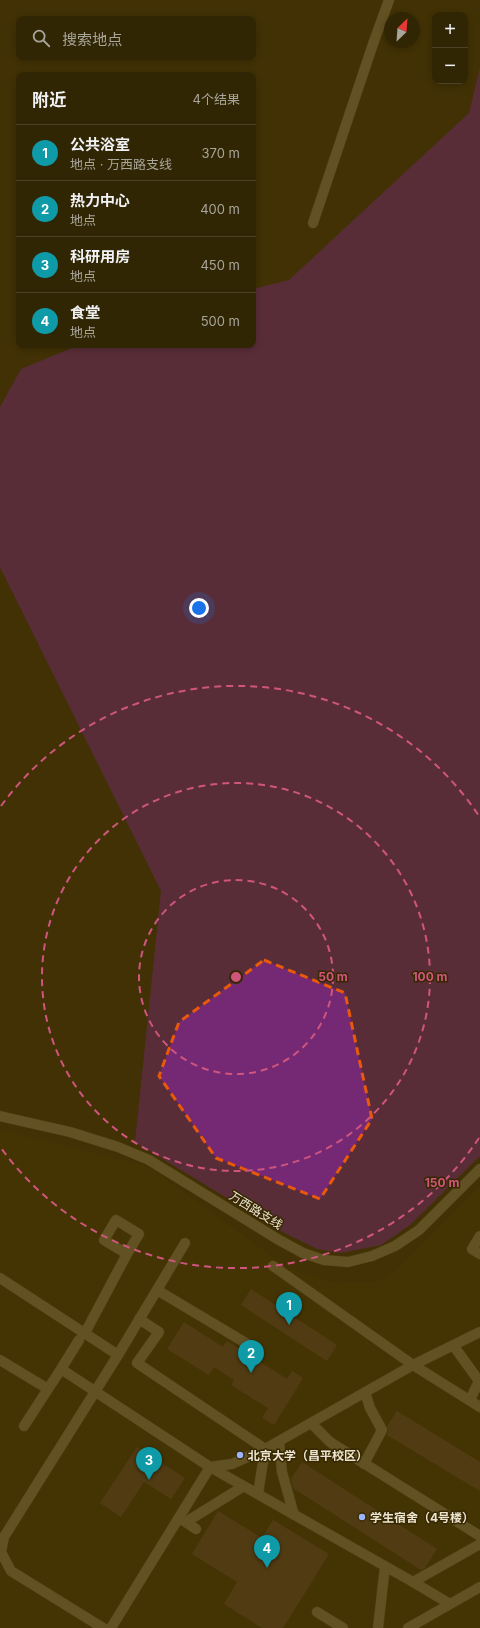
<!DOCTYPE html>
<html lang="zh">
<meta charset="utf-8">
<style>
body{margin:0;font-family:Inter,"Noto Sans SC",sans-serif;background:#3d3213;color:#f1f3f6}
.controls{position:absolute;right:12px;top:12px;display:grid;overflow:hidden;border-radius:8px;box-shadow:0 2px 6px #0003}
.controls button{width:36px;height:36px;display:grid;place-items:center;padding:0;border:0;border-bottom:1px solid #4c4326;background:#312604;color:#f1f3f6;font:20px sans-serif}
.compass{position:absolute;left:384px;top:12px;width:36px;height:36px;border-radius:50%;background:#312604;box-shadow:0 2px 6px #0003;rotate:25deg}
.you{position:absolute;left:199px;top:608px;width:14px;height:14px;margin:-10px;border:3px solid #fff;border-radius:50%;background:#1a73e8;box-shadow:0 0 0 6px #1a73e833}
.badge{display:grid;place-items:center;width:26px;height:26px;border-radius:50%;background:#ea580c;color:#fff;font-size:13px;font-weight:700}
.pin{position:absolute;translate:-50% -33px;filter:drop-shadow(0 1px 2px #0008)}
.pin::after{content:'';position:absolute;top:21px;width:14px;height:12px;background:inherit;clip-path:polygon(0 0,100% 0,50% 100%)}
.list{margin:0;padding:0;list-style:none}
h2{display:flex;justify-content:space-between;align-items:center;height:52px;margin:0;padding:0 16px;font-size:17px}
h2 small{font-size:13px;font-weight:400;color:#a8a59a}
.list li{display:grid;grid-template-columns:26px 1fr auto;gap:12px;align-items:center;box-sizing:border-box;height:56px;padding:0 16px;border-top:1px solid #4c4326}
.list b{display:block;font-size:15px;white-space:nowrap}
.list p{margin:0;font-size:13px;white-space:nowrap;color:#a8a59a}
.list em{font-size:13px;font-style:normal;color:#a8a59a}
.icon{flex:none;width:22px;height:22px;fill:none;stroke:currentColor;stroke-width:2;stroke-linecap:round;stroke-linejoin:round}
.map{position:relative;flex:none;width:480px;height:1628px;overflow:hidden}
.search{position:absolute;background:#312604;box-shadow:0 2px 6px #0003;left:16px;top:16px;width:240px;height:44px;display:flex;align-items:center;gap:10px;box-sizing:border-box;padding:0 14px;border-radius:8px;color:#a8a59a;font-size:15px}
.panel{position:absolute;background:#312604;box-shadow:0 2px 6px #0003;left:16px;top:72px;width:240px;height:276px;border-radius:8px}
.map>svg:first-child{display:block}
.built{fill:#4a3901}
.green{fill:#752873}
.building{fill:#654724}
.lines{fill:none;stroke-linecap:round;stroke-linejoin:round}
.minor-casing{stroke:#5d4e26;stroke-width:11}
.minor{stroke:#8b7846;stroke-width:10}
.marked{fill:none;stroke:#e8590c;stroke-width:3;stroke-dasharray:8 5;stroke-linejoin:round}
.ring{fill:none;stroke:#cf557e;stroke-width:2;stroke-dasharray:7 5}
.poi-dot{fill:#9bb5fd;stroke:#362800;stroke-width:1.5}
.labels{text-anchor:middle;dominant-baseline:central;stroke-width:3;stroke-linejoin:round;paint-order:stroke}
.street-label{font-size:12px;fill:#ede4cf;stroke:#362800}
.poi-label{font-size:12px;font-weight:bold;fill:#ede4cf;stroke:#362800;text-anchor:start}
.centre{fill:#cf557e;stroke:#362800;stroke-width:2}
.ring-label{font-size:12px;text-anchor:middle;font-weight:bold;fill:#cf557e;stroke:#362800;stroke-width:3;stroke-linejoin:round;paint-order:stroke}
</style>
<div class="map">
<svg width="480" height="1628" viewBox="0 0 480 1628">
<rect width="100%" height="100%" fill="#413206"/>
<!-- built -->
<path class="built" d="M0 1130 149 1167 289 1269 332 1283 377 1282 399 1268 480 1187V1628H0Z"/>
<!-- green -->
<path class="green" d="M480 68V1156L410 1225 381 1245 341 1253 317 1249 281 1231 135 1142 161 891 0 567V407L21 369 79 345H253V289L289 280 469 113Z"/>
<!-- building -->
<path class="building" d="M251 1289 337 1345 327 1361 241 1305Z
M184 1322 223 1347 227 1341 287 1379 292 1371 303 1378 274 1425 262 1418 268 1408 231 1385 234 1380 214 1367 209 1375 167 1349Z
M397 1411 480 1462V1491L387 1435 388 1430 387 1426Z
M137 1447 185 1478 171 1499 144 1482 121 1517 100 1503Z
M302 1462 437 1549 425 1568 421 1570 293 1488 291 1479Z
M218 1511 262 1538 273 1520 329 1554 283 1628H262L224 1604 237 1582 192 1554Z"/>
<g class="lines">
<defs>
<path id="minor" d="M313 223 373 44 389 0
M0 1116 70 1132 118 1147 149 1160 279 1240 303 1253 324 1260 348 1262 372 1256 395 1246 419 1230 480 1169
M116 1220 139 1234 127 1254 104 1240Z
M480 1236 472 1249 480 1254
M273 1266 413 1365 480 1407
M0 1278 118 1355
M157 1290 254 1348
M139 1319 159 1332 137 1363 265 1449 258 1494
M85 1333 127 1254
M453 1345 479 1381 470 1400
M0 1360 48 1389
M61 1369 79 1340
M311 1423 330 1442 480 1536
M24 1426 61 1369 210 1467 413 1582
M279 1441 282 1472 294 1515
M364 1464 382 1430 370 1408 365 1392
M181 1519 196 1529
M186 1522 244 1486
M450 1604 413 1582 480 1544
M317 1612 343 1628
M103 1628 11 1571 1 1552 4 1537 118 1355 185 1243
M111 1628 210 1467 232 1464 265 1449 413 1365 480 1332
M378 1628 385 1566
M408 1628 480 1587"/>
</defs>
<!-- minor casing -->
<use href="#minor" class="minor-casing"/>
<!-- minor -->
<use href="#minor" class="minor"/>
</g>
<!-- marked area -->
<path d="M0 0H480V1628H0ZM264 960 345 993 372 1119 320 1199 216 1158 159 1076 179 1022Z" fill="#413206" fill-opacity=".55" fill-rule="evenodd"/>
<path class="marked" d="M264 960 345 993 372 1119 320 1199 216 1158 159 1076 179 1022Z"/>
<!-- distance rings -->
<g class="ring">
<circle cx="236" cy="977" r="97"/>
<circle cx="236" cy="977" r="194"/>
<path d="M479 1138A291 291 0 0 1 1 1148M1 806A291 291 0 0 1 479 816"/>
</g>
<!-- markers -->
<g class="poi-dot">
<circle cx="240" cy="1455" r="4"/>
<circle cx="362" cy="1517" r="4"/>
</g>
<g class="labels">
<!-- street labels -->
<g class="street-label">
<text transform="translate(256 1210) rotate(32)">万西路支线</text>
</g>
<!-- poi labels -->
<g class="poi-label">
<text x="248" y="1455">北京大学（昌平校区）</text>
<text x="370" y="1517">学生宿舍（4号楼）</text>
</g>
</g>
<circle cx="236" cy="977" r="6" class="centre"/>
<g class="ring-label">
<text x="333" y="981">50 m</text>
<text x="430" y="981">100 m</text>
<text x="442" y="1187">150 m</text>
</g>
</svg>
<div class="controls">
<button>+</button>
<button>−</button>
</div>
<svg class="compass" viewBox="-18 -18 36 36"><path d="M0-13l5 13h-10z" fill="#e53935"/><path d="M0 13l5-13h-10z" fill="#a8a59a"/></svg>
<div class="you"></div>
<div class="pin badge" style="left:289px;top:1325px;background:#0f9aa8">1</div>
<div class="pin badge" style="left:251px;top:1373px;background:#0f9aa8">2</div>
<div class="pin badge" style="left:149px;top:1480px;background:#0f9aa8">3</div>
<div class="pin badge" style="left:267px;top:1568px;background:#0f9aa8">4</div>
<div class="search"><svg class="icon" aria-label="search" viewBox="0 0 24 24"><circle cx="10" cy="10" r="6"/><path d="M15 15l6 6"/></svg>搜索地点</div>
<section class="panel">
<h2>附近<small>4个结果</small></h2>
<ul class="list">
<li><span class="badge" style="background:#0f9aa8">1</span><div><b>公共浴室</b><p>地点 · 万西路支线</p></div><em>370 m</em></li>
<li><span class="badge" style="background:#0f9aa8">2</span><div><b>热力中心</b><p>地点</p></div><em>400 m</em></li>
<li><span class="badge" style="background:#0f9aa8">3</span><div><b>科研用房</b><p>地点</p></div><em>450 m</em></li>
<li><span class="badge" style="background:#0f9aa8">4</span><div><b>食堂</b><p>地点</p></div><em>500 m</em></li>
</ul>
</section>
</div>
